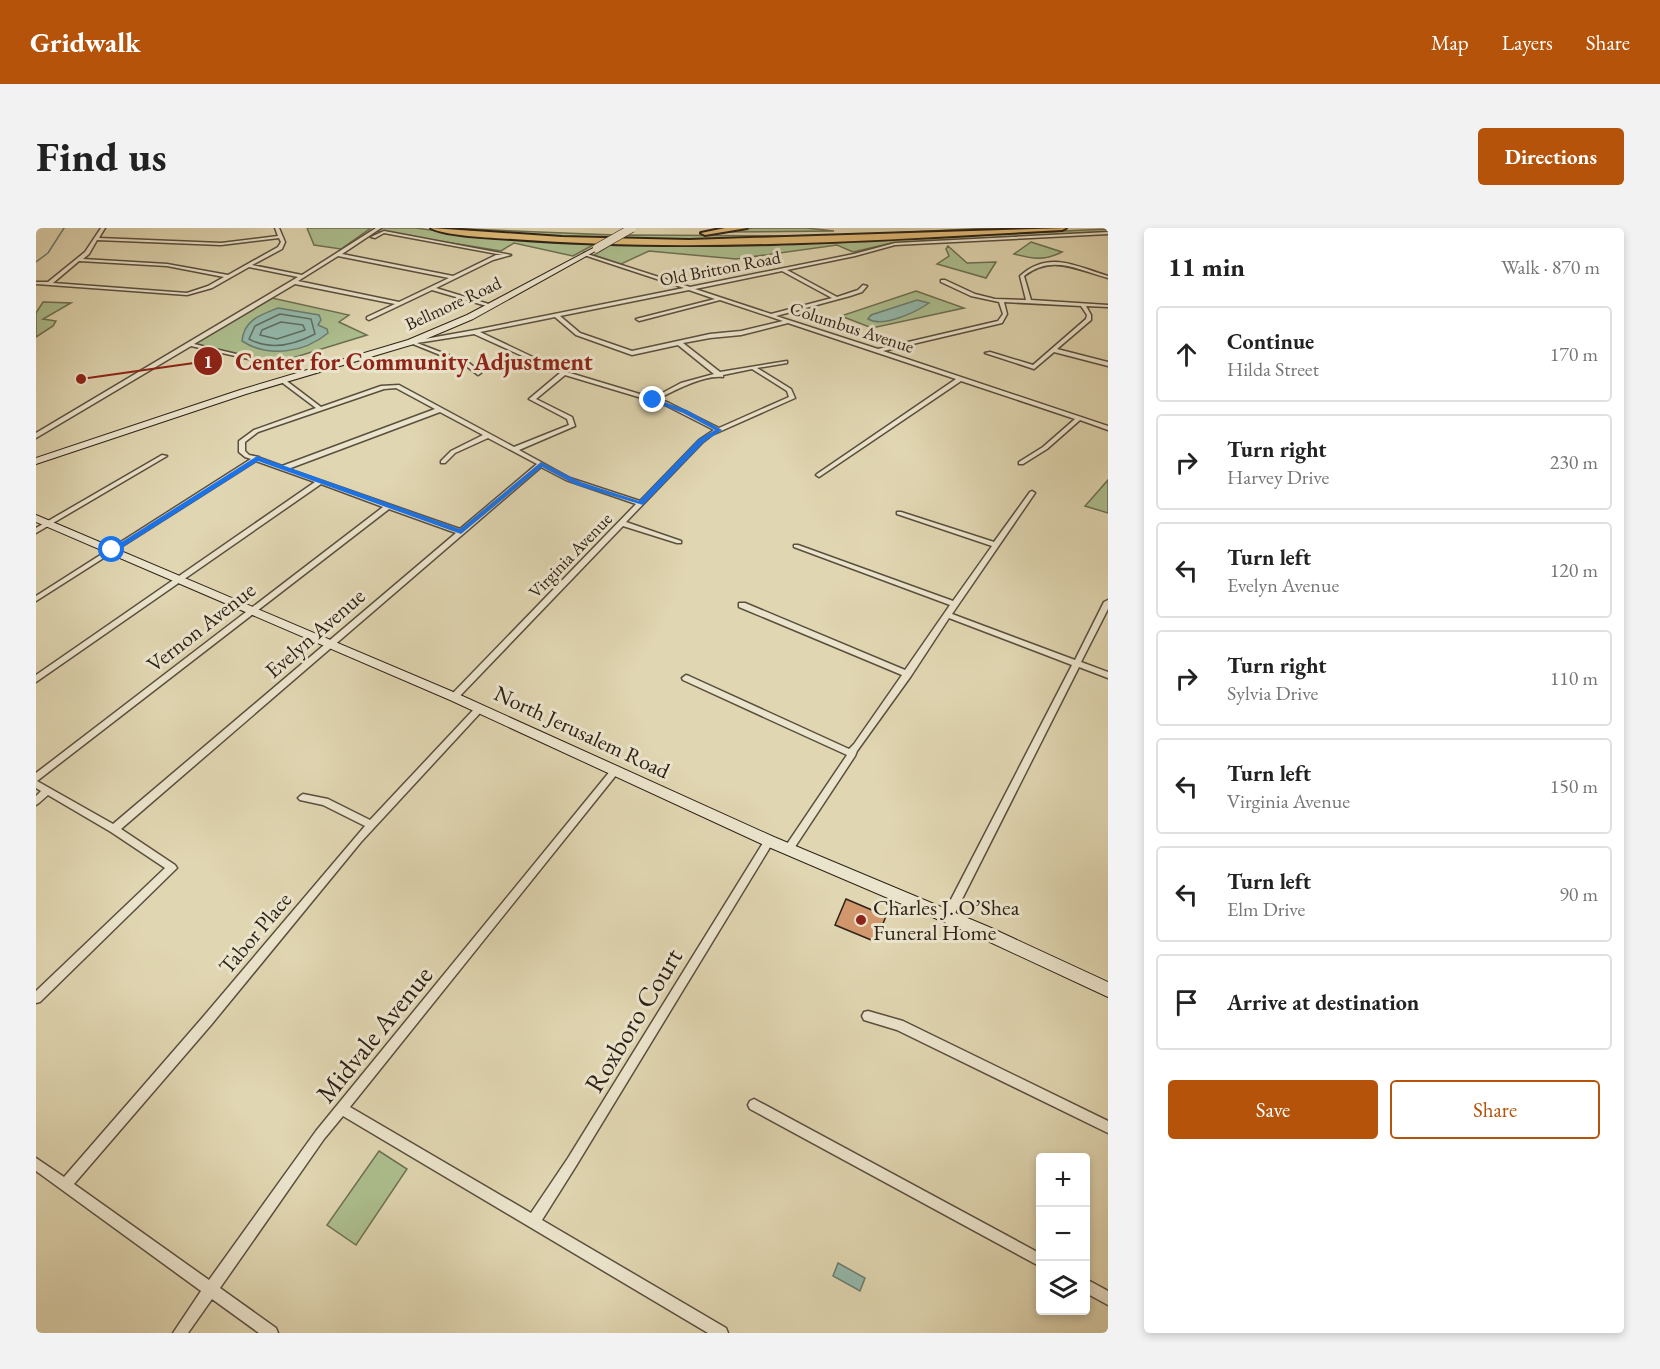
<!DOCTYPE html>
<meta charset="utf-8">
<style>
body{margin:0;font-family:"EB Garamond",serif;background:#f2f2f2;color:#222}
.controls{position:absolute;right:18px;bottom:18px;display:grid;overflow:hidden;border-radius:6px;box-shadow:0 3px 9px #0003}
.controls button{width:54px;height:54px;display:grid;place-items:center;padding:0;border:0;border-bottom:2px solid #e0e0e0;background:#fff;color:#222;font:30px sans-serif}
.stop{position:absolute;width:18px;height:18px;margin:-14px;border:4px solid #1a73e8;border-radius:50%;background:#fff}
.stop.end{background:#1a73e8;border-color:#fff;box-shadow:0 2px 6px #0008}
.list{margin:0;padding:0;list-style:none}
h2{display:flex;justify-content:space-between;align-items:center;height:78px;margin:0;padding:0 24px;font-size:26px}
h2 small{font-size:20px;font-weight:400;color:#767676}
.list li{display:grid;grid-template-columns:39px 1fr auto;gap:18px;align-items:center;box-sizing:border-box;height:96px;margin:0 12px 12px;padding:0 12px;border:2px solid #e0e0e0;border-radius:6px}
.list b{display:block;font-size:22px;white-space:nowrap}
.list p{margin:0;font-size:20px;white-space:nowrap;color:#767676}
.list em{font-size:20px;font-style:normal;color:#767676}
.actions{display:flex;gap:12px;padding:18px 24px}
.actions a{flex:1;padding:14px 0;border:2px solid #b45309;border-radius:6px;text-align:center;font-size:21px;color:#b45309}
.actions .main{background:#b45309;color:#fff}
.icon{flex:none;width:33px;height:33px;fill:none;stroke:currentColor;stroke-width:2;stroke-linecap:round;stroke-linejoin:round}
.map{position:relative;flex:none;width:1072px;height:1105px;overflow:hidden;border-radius:6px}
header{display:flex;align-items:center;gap:36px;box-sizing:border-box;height:84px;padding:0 30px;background:#b45309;color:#fff}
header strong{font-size:28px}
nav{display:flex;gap:33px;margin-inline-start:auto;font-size:21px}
.intro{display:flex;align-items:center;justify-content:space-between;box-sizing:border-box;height:144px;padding:0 36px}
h1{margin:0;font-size:42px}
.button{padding:15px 27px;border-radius:6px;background:#b45309;color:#fff;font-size:21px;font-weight:700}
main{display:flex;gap:36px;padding:0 36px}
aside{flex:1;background:#fff;border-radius:6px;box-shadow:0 3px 9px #0003}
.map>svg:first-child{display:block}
.green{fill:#adbf8f;stroke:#6d7053;stroke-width:1.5}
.water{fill:#94b9ab;stroke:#6b7d70;stroke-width:1.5}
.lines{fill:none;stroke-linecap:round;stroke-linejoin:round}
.shore{stroke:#606e61;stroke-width:1.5}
.stream{stroke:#6b7d70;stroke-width:1.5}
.building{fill:#d2976c;stroke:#2d2217;stroke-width:1.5}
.street-casing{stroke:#5a4f3e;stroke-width:3}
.secondary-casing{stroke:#2d2217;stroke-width:2}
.highway-casing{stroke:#2d2217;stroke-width:4}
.street{fill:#ebe4cc;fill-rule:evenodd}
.secondary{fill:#ebe4cc;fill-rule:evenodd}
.highway{fill:#e0bb78;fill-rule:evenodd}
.secondary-bridge-casing{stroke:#2d2217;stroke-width:9;stroke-linecap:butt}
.secondary-bridge{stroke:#ebe4cc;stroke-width:8}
.route{fill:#1a73e8}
.poi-dot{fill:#8f2418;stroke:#ebe4cc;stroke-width:2}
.labels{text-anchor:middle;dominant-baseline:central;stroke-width:6;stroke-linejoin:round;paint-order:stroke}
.far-street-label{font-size:18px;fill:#2d2217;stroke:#ebe4cc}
.street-label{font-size:22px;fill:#2d2217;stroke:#ebe4cc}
.poi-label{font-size:22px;fill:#2d2217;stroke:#ebe4cc;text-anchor:start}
.near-street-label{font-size:27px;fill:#2d2217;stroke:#ebe4cc}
.leader{fill:none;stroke:#8f2418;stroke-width:2}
.callout-dot{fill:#8f2418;stroke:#ebe4cc;stroke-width:2}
.mark-label{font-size:18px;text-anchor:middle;font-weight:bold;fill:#fff}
.callout-label{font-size:24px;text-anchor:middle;font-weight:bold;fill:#8f2418;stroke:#ebe4cc;stroke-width:6;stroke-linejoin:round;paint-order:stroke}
</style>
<header>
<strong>Gridwalk</strong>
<nav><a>Map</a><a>Layers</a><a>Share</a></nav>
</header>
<div class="intro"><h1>Find us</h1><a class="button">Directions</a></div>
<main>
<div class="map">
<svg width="1072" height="1105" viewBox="0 0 1072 1105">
<rect width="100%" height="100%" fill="#e0d6b1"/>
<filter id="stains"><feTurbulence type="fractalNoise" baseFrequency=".00333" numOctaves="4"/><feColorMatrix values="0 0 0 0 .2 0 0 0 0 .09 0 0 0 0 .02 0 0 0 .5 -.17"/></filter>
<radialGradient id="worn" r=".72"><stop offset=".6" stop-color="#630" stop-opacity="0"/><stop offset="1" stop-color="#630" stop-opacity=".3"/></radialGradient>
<!-- green -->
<path class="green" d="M271 0H335L305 21 278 17Z
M347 0H379L458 10 559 16 537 28 478 15 465 23 341 3Z
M409 0 576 7 567 12Z
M717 0H770L798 3 687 4Z
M955 0H997L791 10 584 12 592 7 792 8Z
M1072 1V4L856 15 817 24 801 17 700 31 613 23 585 36 558 27 576 16 716 17Z
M995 14 1026 24C1008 33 997 31 978 26Z
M912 18 931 35 960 34 950 50 901 36 913 28 910 21Z
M880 63 928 80 836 100 805 88Z
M236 70 313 87 303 94 331 107 240 135 158 116Z
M7 74 35 75 7 91 20 93 17 98 0 109V85Z
M1072 252V285L1049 278Z
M343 923 371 941 320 1017 291 997Z"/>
<!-- water -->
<path class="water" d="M881 72 893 75C880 84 847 100 832 91L835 87Z
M242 80 283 87 285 92 282 97 291 101 292 105C268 125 232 130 206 113 208 92 224 87 242 80Z
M802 1035 829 1050 824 1063 797 1048Z"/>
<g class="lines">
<!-- shore -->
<path class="shore" d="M244 86 275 91 279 106C258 117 235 123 213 111L219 98Z
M245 94 267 97 269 102 241 111 224 107 226 102Z"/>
<!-- stream -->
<path class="stream" d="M0 34 12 25 28 0"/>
</g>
<!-- building -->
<path class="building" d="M810 671 850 688 840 714 799 697Z"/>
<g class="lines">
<defs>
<path id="street" d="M65 0H69L63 10 185 15 242 8 239 0H243L249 14 246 21 216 37 266 47 340 0H345L306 26 417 48 460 27H467L348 5 339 10 335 9 348 3 475 27 457 32 400 60 456 77V78L454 79 396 62 333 92 331 91V89L359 76 259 56 158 116 217 130V132L155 118 0 210V205L262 49 213 39 176 60 151 67 0 56V54H12L49 24ZM243 10 245 14 242 19 192 47 131 36 47 31 53 26 61 12 185 17ZM302 28 413 50 363 74 262 53ZM43 33 131 38 188 49 172 58 151 65 17 55Z
M1072 4V6L859 17 819 28 751 42 801 69 822 62 827 57 831 58 826 64 814 68 740 88 842 121 962 93 967 86 963 74 935 68 905 54V52H909L939 66 959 71 990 72 984 48C1012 22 1040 38 1072 48V50C1041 42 1017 26 988 48L995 72 1072 77V79L1050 78 1055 87V92L1021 121 1072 134V138L1018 124 998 141 949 125 954 124 997 137 1050 91 1051 87 1045 78 968 74 971 86 966 95 847 123 1072 198V202L1044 192 1011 221 987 236H983V234L1007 219 1039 191 925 153 783 249 780 247 781 246 920 151 752 95 705 107 674 110 647 115 684 144 751 133V135L721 140 755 161 759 170 676 207 667 214 590 294 645 313V315H641L587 298 421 471H415L414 469 415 467 600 276 530 252 505 239 85 601 139 637 141 640 4 774 0 775V763L129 640 75 604 12 567 3 575 0 577V568L5 563 0 560V545L347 279 285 256 0 454V447L279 254 220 233 0 373V368L215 231 209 229 203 224V213L218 202 280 180 244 153V151H248L285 179 345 158 363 157 478 219 533 197 531 191 493 171 524 145 438 106 381 115 433 135 444 144 445 145 442 147 429 137 372 114 439 102 648 60 548 27V25L654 59 818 26 859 15ZM746 43 796 70 735 86 659 61ZM653 62 679 71 600 91 603 93 684 72 747 93 705 103 674 106 596 123 544 105 524 88ZM519 89 540 107 596 127 642 117 678 146 645 155 617 170 524 142 444 104ZM716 141 751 163 753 169 683 200 633 175 622 171C639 162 668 147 687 149V147ZM529 147 629 177 678 202 663 212 604 273 534 250 483 222 539 198 536 189 500 171ZM360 160 399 181 246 238 224 230 223 229 213 227 209 223V214L222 204 348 161ZM404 184 447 207 415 223 405 233V235H409L419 225 452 210 501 236 424 301 252 241ZM353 281 420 305 77 596 1 553Z
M126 227 131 228 0 305V300Z
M996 263 999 265 916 386 1039 432 1068 374 1072 372V381L1045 434 1072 444V450L1043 439 915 693 911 694 907 693 906 690 907 687 1036 437 913 390 875 448 821 523 819 528 755 625 752 626 749 625 747 622 749 619 811 527 647 452 646 450 650 447 653 448 813 521 818 516 866 447 703 379V375H709L869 442 914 377 758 319V317H762L917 373 956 318 861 286V284H865L958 314 994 264Z
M443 478 447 481 446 483 325 614 175 797 38 956 173 1052 280 903 575 542H581L582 544 581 546 314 879 495 985 532 930 730 610H736L738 613 736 616 540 938 506 992 690 1100 692 1105H672L307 888 288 911 184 1060 240 1100 242 1105H223L176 1071 152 1105H137L165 1063 0 943V930L28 949 167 789 329 598 287 577 264 572 262 570 264 568 267 566 292 571 334 592 440 479Z
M832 783 867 793 1072 893V905L861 802 828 792 826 788 828 784Z
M718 871 1005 1026V1039L714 881 712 877 714 873Z
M1050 1051 1072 1063V1077L1050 1065Z"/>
<path id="secondary" d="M561 18 563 21 437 91 378 116 210 166 0 236V230L204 162 372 112 431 87Z
M0 287 422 466 738 609 953 699 1072 754V769L943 709 728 617 414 472 0 294Z"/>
<path id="highway" d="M395 0 526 9 653 12 1030 0 1026 2C843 12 659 25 476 11 458 10 408 8 395 0Z
M689 0H711L669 7 665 5Z"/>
</defs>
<!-- street casing -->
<use href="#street" class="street-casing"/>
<!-- secondary casing -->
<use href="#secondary" class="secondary-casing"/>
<!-- highway casing -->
<use href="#highway" class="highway-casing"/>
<!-- street -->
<use href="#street" class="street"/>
<!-- secondary -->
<use href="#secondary" class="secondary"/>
<!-- highway -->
<use href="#highway" class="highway"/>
<defs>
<path id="secondary-bridge" d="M561 20 596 0"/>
</defs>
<!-- secondary-bridge casing -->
<use href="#secondary-bridge" class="secondary-bridge-casing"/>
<!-- secondary-bridge -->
<use href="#secondary-bridge" class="secondary-bridge"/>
</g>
<!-- route -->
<path class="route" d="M617 170 651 182 686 202 668 214 607 277 540 257 506 239 425 306 222 233 79 324 73 322 221 228 424 301 505 234 545 254 603 273 663 211 679 202 647 185 615 173Z"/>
<!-- markers -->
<circle class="poi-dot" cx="825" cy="692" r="6"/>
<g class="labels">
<!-- far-street labels -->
<g class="far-street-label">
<text transform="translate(684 40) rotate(-11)">Old Britton Road</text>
<text transform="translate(417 75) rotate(-25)">Bellmore Road</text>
<text transform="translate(816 99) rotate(18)">Columbus Avenue</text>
<text transform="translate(534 327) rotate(-46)">Virginia Avenue</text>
</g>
<!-- street labels -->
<g class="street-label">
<text transform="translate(165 399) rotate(-38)">Vernon Avenue</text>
<text transform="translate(279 405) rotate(-41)">Evelyn Avenue</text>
<text transform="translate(546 504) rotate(25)">North Jerusalem Road</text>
<text transform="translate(219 705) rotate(-50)">Tabor Place</text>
</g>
<!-- poi labels -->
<g class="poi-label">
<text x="837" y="679">Charles J. O’Shea<tspan x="837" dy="25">Funeral Home</tspan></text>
</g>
<!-- near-street labels -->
<g class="near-street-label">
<text transform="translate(597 792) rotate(-59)">Roxboro Court</text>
<text transform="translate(338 806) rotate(-51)">Midvale Avenue</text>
</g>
</g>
<!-- callouts -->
<path class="leader" d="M45 151L172 133"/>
<g class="callout-dot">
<circle cx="45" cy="151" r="6"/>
<circle cx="172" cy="133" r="15"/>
</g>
<g class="mark-label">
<text x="172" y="140">1</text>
</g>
<g class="callout-label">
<text x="378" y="142">Center for Community Adjustment</text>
</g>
<rect width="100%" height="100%" filter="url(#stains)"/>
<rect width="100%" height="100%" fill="url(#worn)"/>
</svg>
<div class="controls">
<button>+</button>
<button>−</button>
<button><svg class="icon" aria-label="layers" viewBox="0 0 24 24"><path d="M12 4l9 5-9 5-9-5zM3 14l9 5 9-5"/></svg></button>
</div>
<div class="stop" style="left:76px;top:322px"></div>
<div class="stop end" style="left:617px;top:172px"></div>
</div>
<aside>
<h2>11 min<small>Walk · 870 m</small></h2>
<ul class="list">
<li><svg class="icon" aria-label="ahead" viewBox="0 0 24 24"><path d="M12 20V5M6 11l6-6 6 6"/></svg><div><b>Continue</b><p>Hilda Street</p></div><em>170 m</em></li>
<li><svg class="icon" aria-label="right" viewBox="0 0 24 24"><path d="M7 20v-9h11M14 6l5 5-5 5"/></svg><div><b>Turn right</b><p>Harvey Drive</p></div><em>230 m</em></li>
<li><svg class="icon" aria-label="left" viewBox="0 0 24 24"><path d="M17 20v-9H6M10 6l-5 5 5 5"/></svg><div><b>Turn left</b><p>Evelyn Avenue</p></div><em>120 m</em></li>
<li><svg class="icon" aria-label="right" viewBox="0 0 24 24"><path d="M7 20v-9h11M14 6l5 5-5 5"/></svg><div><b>Turn right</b><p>Sylvia Drive</p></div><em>110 m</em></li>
<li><svg class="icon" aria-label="left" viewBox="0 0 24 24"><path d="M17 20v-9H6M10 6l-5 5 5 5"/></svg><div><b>Turn left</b><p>Virginia Avenue</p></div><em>150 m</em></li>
<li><svg class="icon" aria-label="left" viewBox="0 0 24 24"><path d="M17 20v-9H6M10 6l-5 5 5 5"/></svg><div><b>Turn left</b><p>Elm Drive</p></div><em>90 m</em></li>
<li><svg class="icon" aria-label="arrive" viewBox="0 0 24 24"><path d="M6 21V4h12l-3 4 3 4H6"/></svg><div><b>Arrive at destination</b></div></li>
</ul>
<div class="actions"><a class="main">Save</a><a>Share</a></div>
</aside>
</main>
